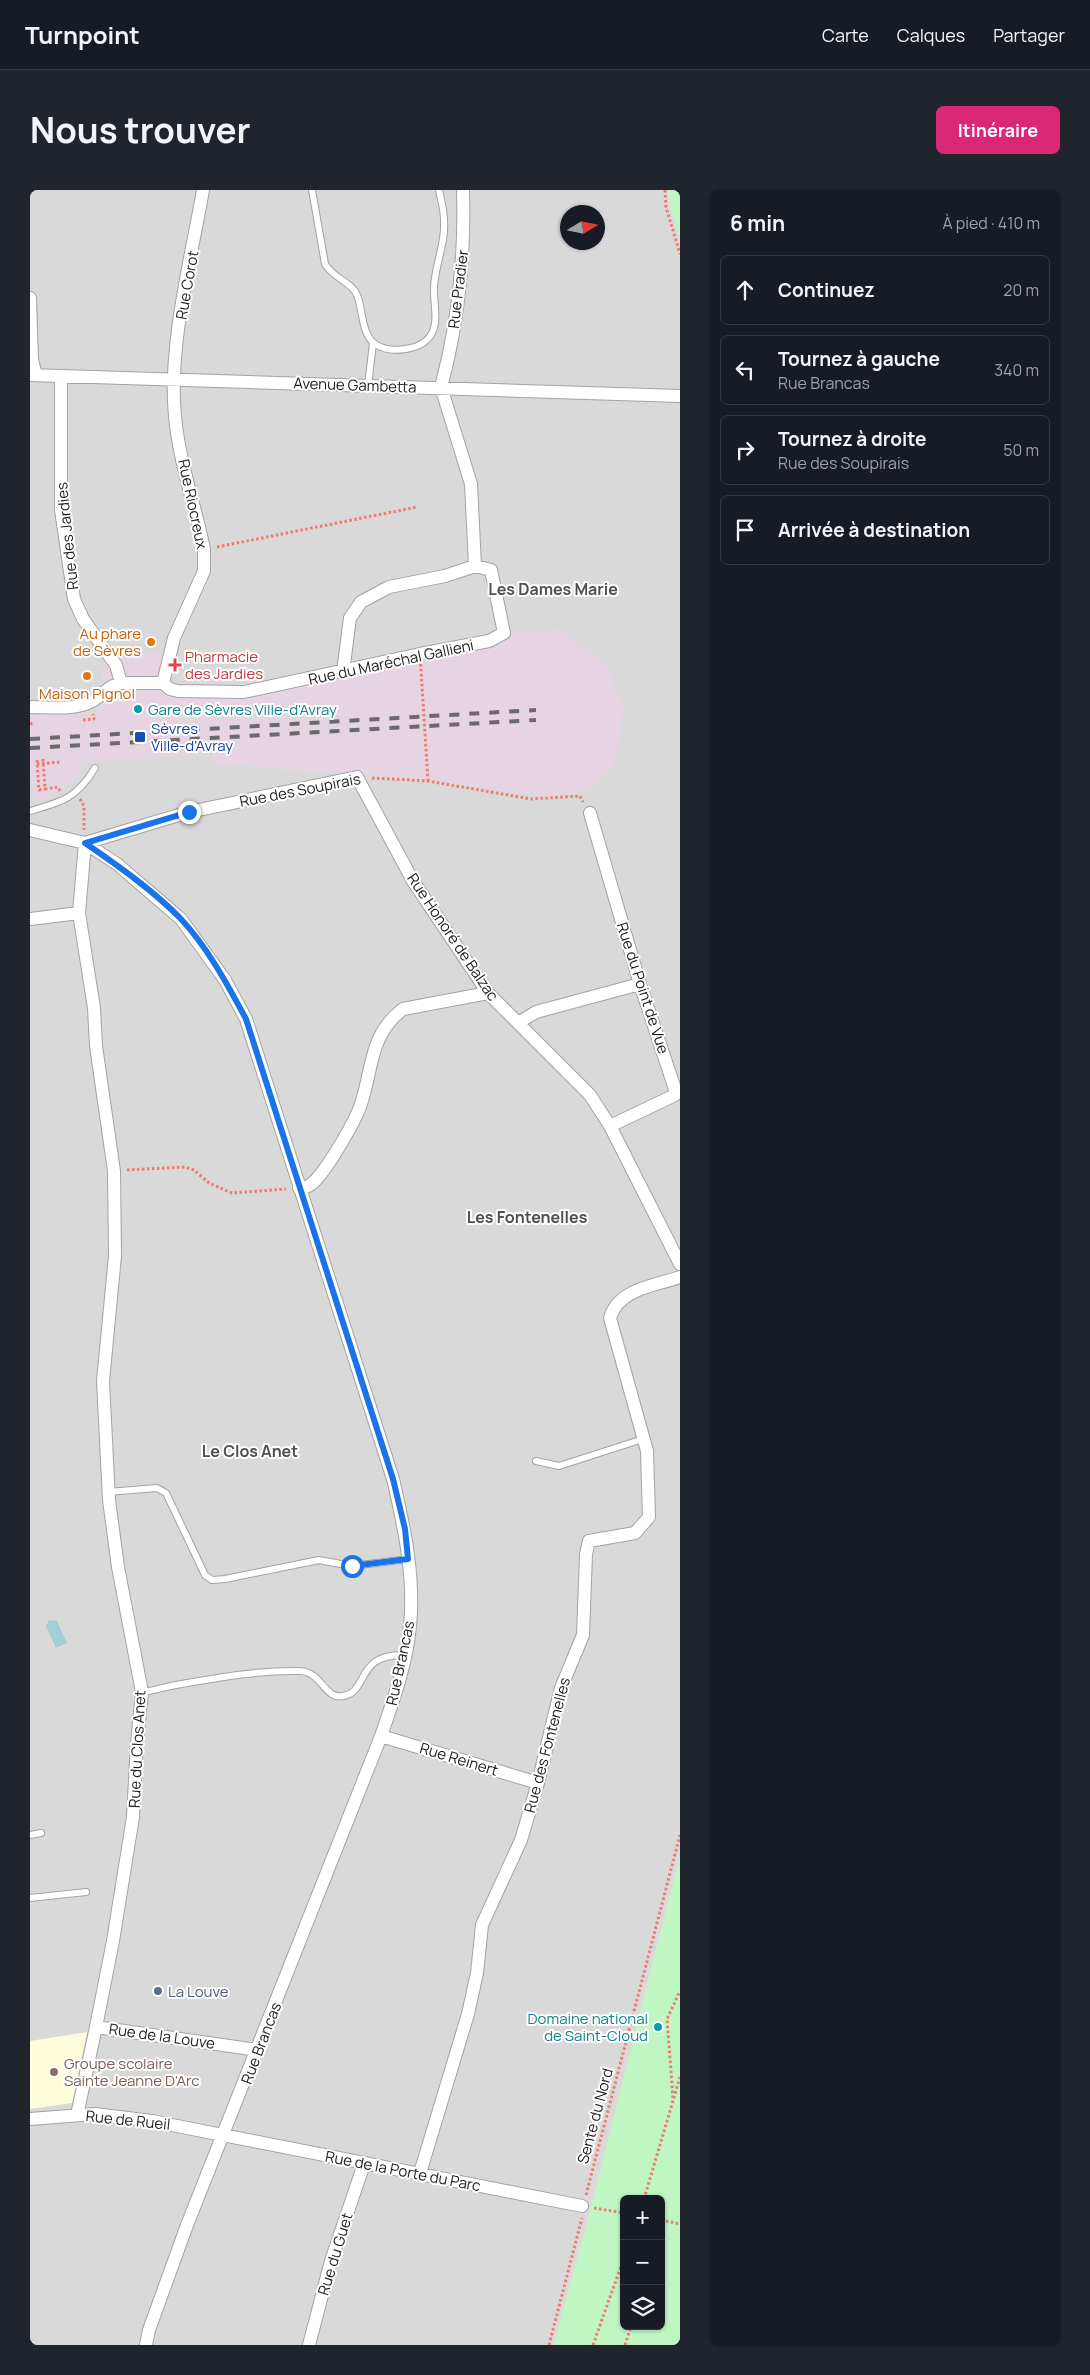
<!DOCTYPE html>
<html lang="fr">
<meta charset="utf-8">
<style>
body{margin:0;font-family:Manrope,sans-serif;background:#20242c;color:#f1f3f6}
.controls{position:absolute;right:15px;bottom:15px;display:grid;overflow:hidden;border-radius:8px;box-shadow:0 1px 4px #0004}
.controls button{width:45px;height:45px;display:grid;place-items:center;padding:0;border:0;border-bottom:1px solid #363941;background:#171b24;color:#f1f3f6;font:25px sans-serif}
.compass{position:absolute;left:530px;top:15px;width:45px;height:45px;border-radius:50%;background:#171b24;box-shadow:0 1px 4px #0004;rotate:80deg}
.stop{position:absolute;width:15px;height:15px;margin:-11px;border:4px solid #1a73e8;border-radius:50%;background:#fff}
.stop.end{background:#1a73e8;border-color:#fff;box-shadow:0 1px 5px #0008}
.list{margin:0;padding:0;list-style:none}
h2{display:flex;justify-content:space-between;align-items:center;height:65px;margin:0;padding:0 20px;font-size:21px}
h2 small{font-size:16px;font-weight:400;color:#9ea1a6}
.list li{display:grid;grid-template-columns:32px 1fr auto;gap:15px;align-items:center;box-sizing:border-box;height:70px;margin:0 10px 10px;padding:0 10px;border:1px solid #363941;border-radius:8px}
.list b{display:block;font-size:19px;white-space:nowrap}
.list p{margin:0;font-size:16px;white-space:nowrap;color:#9ea1a6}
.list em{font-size:16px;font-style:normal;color:#9ea1a6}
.icon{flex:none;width:28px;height:28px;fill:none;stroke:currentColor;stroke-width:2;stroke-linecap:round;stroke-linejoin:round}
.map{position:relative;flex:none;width:650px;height:2155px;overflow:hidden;border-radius:8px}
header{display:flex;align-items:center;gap:30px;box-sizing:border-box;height:70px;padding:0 25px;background:#171b24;border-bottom:1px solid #363941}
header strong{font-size:24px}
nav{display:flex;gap:28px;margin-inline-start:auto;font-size:18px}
.intro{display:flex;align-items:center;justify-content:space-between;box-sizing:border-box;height:120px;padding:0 30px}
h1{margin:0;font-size:35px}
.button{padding:12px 22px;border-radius:8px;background:#db2777;color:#fff;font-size:18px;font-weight:700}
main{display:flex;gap:30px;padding:0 30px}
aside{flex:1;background:#171b24;border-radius:8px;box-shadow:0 1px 4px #0004}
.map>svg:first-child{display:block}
.residential{fill:#dad9d9;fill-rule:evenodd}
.industrial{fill:#e6d4e3}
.education{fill:#fdfcdb}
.park{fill:#c0f5c4;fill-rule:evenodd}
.water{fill:#a5cdd8}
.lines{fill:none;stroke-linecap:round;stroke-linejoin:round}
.service-casing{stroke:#a3a3a3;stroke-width:8}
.minor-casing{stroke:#a3a3a3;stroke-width:14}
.path{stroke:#f17a6f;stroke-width:3;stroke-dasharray:2.5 2.5;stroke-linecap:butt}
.service{stroke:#fff;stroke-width:6}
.minor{stroke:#fff;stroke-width:12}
.rail{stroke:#6a6a6a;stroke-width:4;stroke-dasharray:10 10;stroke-linecap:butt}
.path-bridge{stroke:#f17a6f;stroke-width:3;stroke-dasharray:2.5 2.5;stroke-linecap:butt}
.route{stroke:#1a73e8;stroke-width:6}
.food-dot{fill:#e8710a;stroke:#fff;stroke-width:2}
.health-dot{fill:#e0444e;stroke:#fff;stroke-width:2}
.culture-dot{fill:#0f9aa8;stroke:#fff;stroke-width:2}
.transit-dot{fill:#1a4fb4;stroke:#fff;stroke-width:2}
.service-dot{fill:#5c6f8a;stroke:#fff;stroke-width:2}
.education-dot{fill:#8d6e63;stroke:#fff;stroke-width:2}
.labels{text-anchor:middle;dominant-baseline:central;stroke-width:4;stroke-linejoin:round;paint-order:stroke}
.street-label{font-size:15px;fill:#1c1c1c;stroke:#fff}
.food-label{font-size:15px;fill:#c56008;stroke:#fff;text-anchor:end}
.health-label{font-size:15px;fill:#be3a42;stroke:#fff;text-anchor:start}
.culture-label{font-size:15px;fill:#0d838f;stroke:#fff;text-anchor:start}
.transit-label{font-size:15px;fill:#164399;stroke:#fff;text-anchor:start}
.service-label{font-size:15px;fill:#4e5e75;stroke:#fff;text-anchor:start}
.education-label{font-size:15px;fill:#785e54;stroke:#fff;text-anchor:start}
.neighbourhood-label{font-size:16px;font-weight:bold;fill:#4f4f4f;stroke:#fff}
</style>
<header>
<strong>Turnpoint</strong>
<nav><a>Carte</a><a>Calques</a><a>Partager</a></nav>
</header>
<div class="intro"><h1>Nous trouver</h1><a class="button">Itinéraire</a></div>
<main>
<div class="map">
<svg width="650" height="2155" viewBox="0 0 650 2155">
<rect width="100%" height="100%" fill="#ede9e2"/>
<!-- residential -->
<path class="residential" d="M0 0H638L640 16 650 51V1666L561 2018 524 2155H0V573L5 614 54 573 184 562 183 572 435 595 528 608 478 450 222 505H140L75 461 71 518 65 523 0 526ZM538 22H568V52H538Z"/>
<!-- industrial -->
<path class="industrial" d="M530 439 575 474 593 516 589 555 580 579 557 601 528 608 435 595 183 572V562L55 573 47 589 5 614 0 573V526L65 523 71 518 75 461 141 463 140 499 222 505 478 450 479 443Z"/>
<!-- education -->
<path class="education" d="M57 1842 42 1913 0 1919V1851Z"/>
<!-- park -->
<path class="park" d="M638 0H650V51L640 16Z
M650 1666V2155H524L561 2018ZM594 2009H631V2136H594Z"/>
<!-- water -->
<path class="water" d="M19 1430 27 1431 37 1453 26 1458 16 1436Z"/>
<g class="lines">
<defs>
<path id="service" d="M282 0 295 74C304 89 322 92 327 105 333 119 331 144 345 154 360 164 393 161 402 143 409 130 403 111 404 97 405 75 416 52 414 30 414 20 411 10 409 0
M338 196 343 153
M0 621C32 612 47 608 65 578
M506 1271 529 1276 613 1249
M78 1302 127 1298 136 1303 175 1385 182 1390 195 1389 289 1370 322 1376 378 1369
M112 1502C124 1501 134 1497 146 1495 185 1488 230 1480 270 1481 292 1482 295 1510 313 1506 339 1502 325 1464 374 1465
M0 1645 11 1643
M0 1708 56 1702"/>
<path id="minor" d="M0 108 2 170 6 185
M0 185 650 206
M31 186V320L44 409 53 429 86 475 91 493
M411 197C428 134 435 66 433 0
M411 197 441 294 445 376
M313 482 320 428 331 412 359 397 415 386 445 376
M133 493 144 448 174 381V359C165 315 149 271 145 226 138 157 161 69 173 0
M0 517C18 517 41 520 58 513 70 508 79 495 91 493H133L140 499 148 501 214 502 390 464 459 451 474 443 461 380 445 376
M560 623 610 794 645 899V905L580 936
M0 640 55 653 87 674 151 729 195 790 216 829 363 1289C374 1336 385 1386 380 1436 377 1473 363 1511 351 1546L157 2035 119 2140 116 2155
M55 653 49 723 64 818 66 856 84 981 85 1066 73 1191 79 1310 88 1377 112 1502 107 1553 103 1627 83 1751 66 1837
M55 653 159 622 327 587 383 691 458 803 560 905 580 936 650 1074
M0 729 49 723
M488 833 506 822 610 794
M269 998C273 997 278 997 280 995 294 986 326 930 331 914 343 878 339 845 373 819L458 803
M351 1546 508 1593
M47 1925 66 1837 228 1860
M0 1929 65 1924 122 1931 552 2016
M390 1983 438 1824 447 1783 452 1735 491 1650 508 1593 531 1498 553 1445 556 1364 559 1351 605 1343 619 1327 617 1261 580 1128C588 1099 624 1096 650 1087
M279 2155 301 2071 334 1974"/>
</defs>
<!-- service casing -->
<use href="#service" class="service-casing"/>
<!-- minor casing -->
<use href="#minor" class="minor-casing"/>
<!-- path -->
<path class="path" d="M635 0 636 17 650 64
M187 357 387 317
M53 530 64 529 63 524
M0 534 5 533
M13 569 15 599 28 597 30 601
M7 570 9 600 15 599
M7 574 31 572
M342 588 398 591 501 609 550 606 553 612
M50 609 54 616V640
M97 980 155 977 164 980 179 993 202 1003 256 999
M643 1908 637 1829 650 1801
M556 2005 650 1645
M614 2009 650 1887
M564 2018 594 2023
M631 2030 650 2034
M519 2155 552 2028
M563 2155 594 2068
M595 2155 601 2136"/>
<!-- service -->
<use href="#service" class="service"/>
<!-- minor -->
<use href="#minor" class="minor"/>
<!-- rail -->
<path class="rail" d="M0 549 506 520
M0 558 506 530"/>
<!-- path-bridge -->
<path class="path-bridge" d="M390 464 398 591"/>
</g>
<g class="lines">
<!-- route -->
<path class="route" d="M159 622 55 653C87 675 124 701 151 729 178 758 197 794 216 829L363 1289 375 1339 378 1369 322 1376"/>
</g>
<!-- markers -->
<g class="food-dot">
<circle cx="121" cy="452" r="5"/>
<circle cx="57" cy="486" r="5"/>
</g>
<path class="health-dot" d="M142.5 467.5h5v5h5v5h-5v5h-5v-5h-5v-5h5z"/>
<g class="culture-dot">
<circle cx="108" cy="519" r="5"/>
<circle cx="628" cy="1837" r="5"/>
</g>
<rect class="transit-dot" x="104" y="541" width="12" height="12" rx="2.5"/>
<circle class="service-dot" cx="128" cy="1801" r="5"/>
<circle class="education-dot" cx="24" cy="1882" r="5"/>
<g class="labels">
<!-- street labels -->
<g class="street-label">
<text transform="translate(157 95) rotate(-80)">Rue Corot</text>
<text transform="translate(428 99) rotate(-83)">Rue Pradier</text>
<text transform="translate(325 195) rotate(2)">Avenue Gambetta</text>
<text transform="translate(163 314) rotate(78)">Rue Riocreux</text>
<text transform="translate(37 346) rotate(-96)">Rue des Jardies</text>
<text transform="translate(361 472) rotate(-12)">Rue du Maréchal Gallieni</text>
<text transform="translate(270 600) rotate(-11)">Rue des Soupirais</text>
<text transform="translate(423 747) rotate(56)">Rue Honoré de Balzac</text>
<text transform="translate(613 798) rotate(72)">Rue du Point de Vue</text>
<text transform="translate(370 1473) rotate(-78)">Rue Brancas</text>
<text transform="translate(517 1555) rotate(-75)">Rue des Fontenelles</text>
<text transform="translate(107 1559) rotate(-87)">Rue du Clos Anet</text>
<text transform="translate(429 1569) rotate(17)">Rue Reinert</text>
<text transform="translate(132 1846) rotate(8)">Rue de la Louve</text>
<text transform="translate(231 1853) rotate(-69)">Rue Brancas</text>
<text transform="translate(565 1926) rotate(-75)">Sente du Nord</text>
<text transform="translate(98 1930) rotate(6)">Rue de Rueil</text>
<text transform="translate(373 1981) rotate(11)">Rue de la Porte du Parc</text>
<text transform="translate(305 2064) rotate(-73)">Rue du Guet</text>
</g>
<!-- food labels -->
<g class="food-label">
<text x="111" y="443">Au phare<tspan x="111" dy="17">de Sèvres</tspan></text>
<text x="57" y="503" text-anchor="middle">Maison Pignol</text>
</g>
<!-- health labels -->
<g class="health-label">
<text x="155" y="466">Pharmacie<tspan x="155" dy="17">des Jardies</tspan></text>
</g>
<!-- culture labels -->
<g class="culture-label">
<text x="118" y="519">Gare de Sèvres Ville-d'Avray</text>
<text x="618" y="1828" text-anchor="end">Domaine national<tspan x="618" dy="17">de Saint-Cloud</tspan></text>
</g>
<!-- transit labels -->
<g class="transit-label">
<text x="121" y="538">Sèvres<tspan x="121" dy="17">Ville-d'Avray</tspan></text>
</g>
<!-- service labels -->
<g class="service-label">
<text x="138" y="1801">La Louve</text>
</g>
<!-- education labels -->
<g class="education-label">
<text x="34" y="1873">Groupe scolaire<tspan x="34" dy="17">Sainte Jeanne D'Arc</tspan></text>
</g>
<!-- neighbourhood labels -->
<g class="neighbourhood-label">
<text x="523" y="399">Les Dames Marie</text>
<text x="497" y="1027">Les Fontenelles</text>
<text x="220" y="1261">Le Clos Anet</text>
</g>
</g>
</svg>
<div class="controls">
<button>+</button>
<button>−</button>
<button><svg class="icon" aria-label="layers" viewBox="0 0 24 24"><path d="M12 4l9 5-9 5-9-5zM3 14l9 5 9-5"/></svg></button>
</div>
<svg class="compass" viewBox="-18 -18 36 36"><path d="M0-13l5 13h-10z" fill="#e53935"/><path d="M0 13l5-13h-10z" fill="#9ea1a6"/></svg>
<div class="stop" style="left:322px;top:1376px"></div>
<div class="stop end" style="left:159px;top:622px"></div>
</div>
<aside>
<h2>6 min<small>À pied · 410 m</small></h2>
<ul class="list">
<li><svg class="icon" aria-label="ahead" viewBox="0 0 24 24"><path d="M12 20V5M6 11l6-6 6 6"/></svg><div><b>Continuez</b></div><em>20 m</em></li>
<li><svg class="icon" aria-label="left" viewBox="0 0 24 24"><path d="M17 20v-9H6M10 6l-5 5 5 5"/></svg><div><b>Tournez à gauche</b><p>Rue Brancas</p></div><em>340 m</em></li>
<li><svg class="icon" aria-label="right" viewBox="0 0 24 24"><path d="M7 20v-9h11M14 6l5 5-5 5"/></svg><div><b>Tournez à droite</b><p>Rue des Soupirais</p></div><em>50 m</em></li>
<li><svg class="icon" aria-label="arrive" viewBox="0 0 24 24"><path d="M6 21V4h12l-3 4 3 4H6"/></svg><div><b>Arrivée à destination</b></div></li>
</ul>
</aside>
</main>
